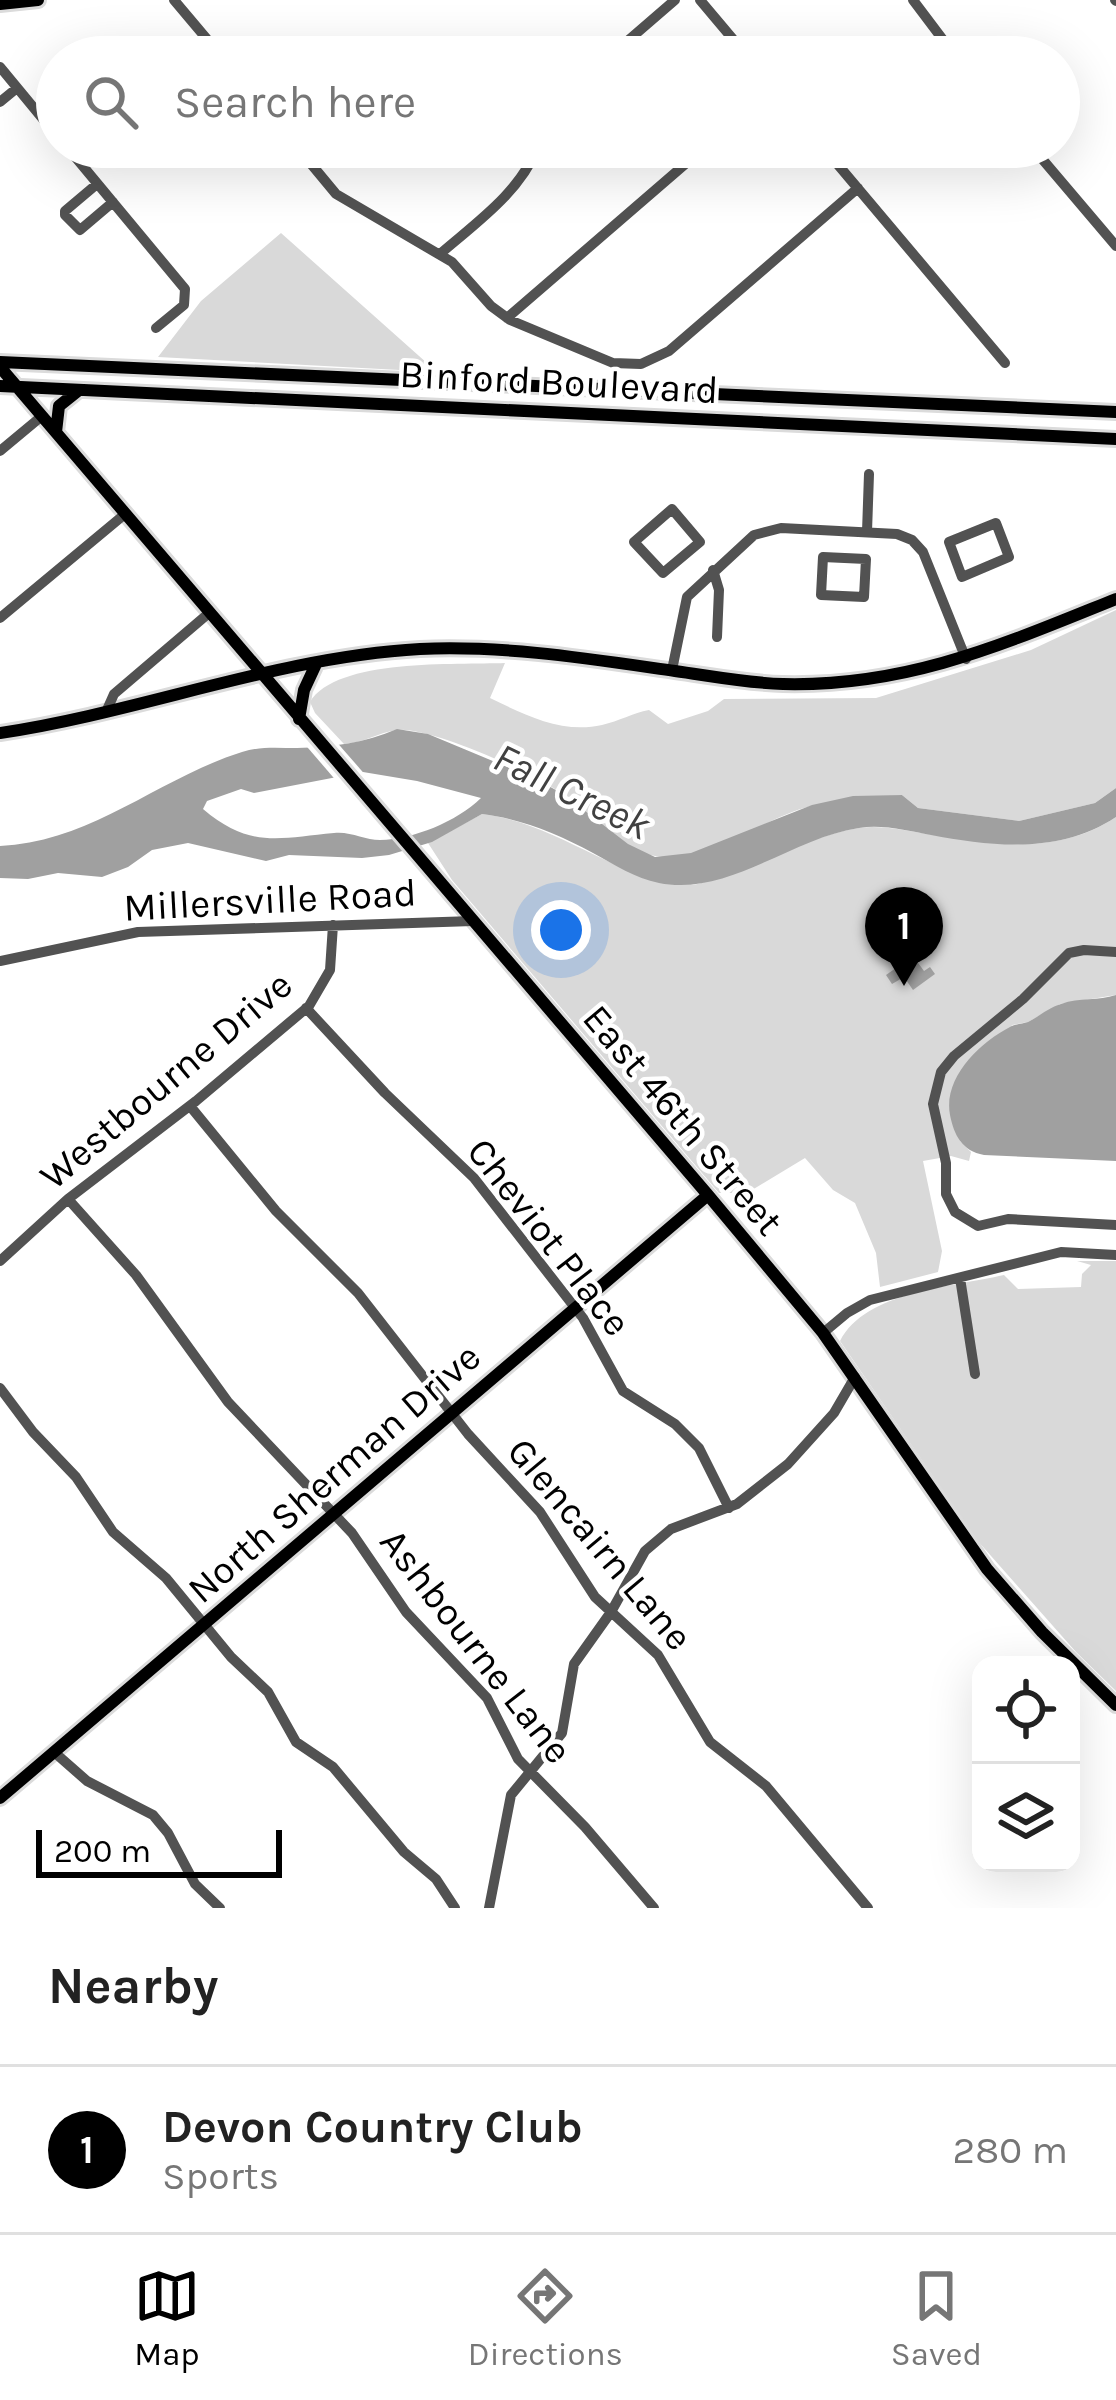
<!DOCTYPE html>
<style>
body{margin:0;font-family:Karla,sans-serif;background:#f2f2f2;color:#222}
.controls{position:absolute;right:36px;bottom:36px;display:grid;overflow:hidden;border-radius:24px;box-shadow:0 12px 48px #0002}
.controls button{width:108px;height:108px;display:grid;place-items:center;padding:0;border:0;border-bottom:3px solid #e0e0e0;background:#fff;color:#222;font:60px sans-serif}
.scale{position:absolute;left:36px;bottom:30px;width:246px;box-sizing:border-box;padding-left:12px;border:6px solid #000;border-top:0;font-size:33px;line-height:42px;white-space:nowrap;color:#000;-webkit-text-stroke:9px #fff;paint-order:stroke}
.you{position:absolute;left:561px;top:930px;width:42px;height:42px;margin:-30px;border:9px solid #fff;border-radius:50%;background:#1a73e8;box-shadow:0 0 0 18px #1a73e833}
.badge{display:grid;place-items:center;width:78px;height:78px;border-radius:50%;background:#000;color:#fff;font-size:39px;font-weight:700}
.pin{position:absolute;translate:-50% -99px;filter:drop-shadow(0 3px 6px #0008)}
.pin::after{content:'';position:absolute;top:63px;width:42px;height:36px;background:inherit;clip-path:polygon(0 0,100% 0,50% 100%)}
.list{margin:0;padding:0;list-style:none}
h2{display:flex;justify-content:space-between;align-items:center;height:156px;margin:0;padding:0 48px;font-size:51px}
h2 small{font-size:39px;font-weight:400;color:#767676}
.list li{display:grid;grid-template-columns:78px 1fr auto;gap:36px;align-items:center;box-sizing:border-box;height:168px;padding:0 48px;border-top:3px solid #e0e0e0}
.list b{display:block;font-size:45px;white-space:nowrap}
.list p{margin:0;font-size:39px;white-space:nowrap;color:#767676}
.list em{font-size:39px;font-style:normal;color:#767676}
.icon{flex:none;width:66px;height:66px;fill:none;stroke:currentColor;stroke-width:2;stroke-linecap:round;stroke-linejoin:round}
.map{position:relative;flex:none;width:1116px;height:1908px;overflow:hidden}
.search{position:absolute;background:#fff;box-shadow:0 12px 48px #0002;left:36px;right:36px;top:36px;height:132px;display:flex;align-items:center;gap:30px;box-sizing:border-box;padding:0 42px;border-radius:66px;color:#767676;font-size:45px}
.sheet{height:324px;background:#fff}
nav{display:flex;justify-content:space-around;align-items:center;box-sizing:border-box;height:168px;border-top:3px solid #e0e0e0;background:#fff;font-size:33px;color:#767676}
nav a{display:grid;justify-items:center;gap:6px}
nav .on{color:#000}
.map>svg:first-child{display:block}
.green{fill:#d9d9d9}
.water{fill:#a0a0a0;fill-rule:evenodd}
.pier{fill:#fff}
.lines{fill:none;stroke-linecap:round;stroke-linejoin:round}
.major-casing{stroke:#dbdbdb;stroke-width:18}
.minor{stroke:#525252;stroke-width:10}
.major{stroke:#000;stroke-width:12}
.labels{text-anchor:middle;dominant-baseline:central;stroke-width:9;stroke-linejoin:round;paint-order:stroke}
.street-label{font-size:39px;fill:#000;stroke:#fff}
.water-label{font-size:42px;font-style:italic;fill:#414141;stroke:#fff}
</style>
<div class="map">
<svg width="1116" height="1908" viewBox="0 0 1116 1908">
<rect width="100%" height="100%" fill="#fff"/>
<!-- green -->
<path class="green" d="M281 233 437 372 158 357 201 301Z
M1116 610V788L1095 803 1019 821 918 808 902 795C872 798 840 799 811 806 762 818 709 864 655 856 627 852 587 813 565 796 538 775 428 725 396 730 378 733 363 743 344 744L315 713 310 702C336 658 457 665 505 663L490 698C525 715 562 734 602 725 619 721 633 713 649 710L668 724 708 711 724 699 876 698 1031 650Z
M482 814C558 823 611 877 687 885 699 886 710 879 721 876 765 862 816 834 859 828 879 825 902 830 922 833 989 844 1056 857 1116 817V995L1060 1004 1028 1022 1012 1025 960 1141 971 1152 969 1161 951 1156 923 1161 942 1251 938 1272 880 1287 876 1253 855 1203 833 1190 805 1158 747 1193H719L452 880 428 843Z
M1077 1261H1116V1691L1076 1652 976 1539 840 1341C866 1291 952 1287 1004 1275L1018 1289 1081 1287 1082 1274 1091 1265Z"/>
<!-- water -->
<path class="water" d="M397 729 428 734 536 779 563 794 628 844 655 857 691 853 812 805 853 796 902 795 918 808 1019 821 1095 803 1116 788V817C1060 854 994 847 931 835 909 831 882 824 859 828 794 837 727 897 659 883 635 878 615 865 593 853 558 834 522 819 482 814L432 842 389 855 362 858 289 855 266 861 188 843 152 850 128 867 102 877 58 873 28 879 0 878V846C91 842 159 778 242 752 261 746 278 748 297 748 332 747 365 743 397 729ZM363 772 417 781 481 798C456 822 414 839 380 840 365 840 350 831 334 833 279 838 250 849 203 809L207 801 241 789 254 793Z
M913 956 924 971 930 967 935 974 913 990 904 977 892 984 886 975Z
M1116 995V1161L984 1155C962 1151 954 1135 950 1115 943 1078 979 1043 1010 1027 1015 1024 1022 1024 1028 1022 1040 1016 1048 1008 1061 1004 1080 997 1098 1001 1116 995Z"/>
<!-- pier -->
<path class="pier" d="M334 739 368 778 339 784 302 741Z"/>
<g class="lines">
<defs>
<path id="major" d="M0 4 38 0
M0 362 1116 412
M0 367 708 1195 823 1333 987 1569 1042 1632 1116 1705
M0 386 1116 439
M56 432 59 406 79 390
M299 719 304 690 317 662
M0 733C141 712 277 657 420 649 505 645 591 659 675 671 711 676 747 683 783 684 908 687 1004 644 1116 599
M0 1798 708 1195"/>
</defs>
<!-- major casing -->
<use href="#major" class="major-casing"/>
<!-- minor -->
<path class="minor" d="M174 0 222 57
M700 0 748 57
M913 0 956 57
M1115 0 1116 1
M609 57 675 0
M0 67 57 136
M0 102 17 88
M67 147 185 289 184 305 156 328
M297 147 336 194 452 262 491 306 510 320 613 363 641 364 669 351 858 188
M823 147 1005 363
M1032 147 1116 246
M97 184 65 211V215L80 230 113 202
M440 254C477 222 519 193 538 147
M507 318 705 147
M0 451 42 416
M672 509 700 542 663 573 634 542Z
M996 523 1009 557 962 577 949 542Z
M867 532 869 474
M823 557 866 559 864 597 821 595Z
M713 570 719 590 717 637
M0 618 125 514
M672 670 687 597 754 535 781 528 897 534 912 540 923 552 966 659
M106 712 114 694 209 613
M1116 952 1084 950 1069 953 1023 999 954 1056 941 1072 933 1104 946 1163V1194L955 1212 978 1226 1008 1219 1116 1225
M0 961 138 932 473 921
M306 1008 385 1093 474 1178 583 1318 623 1391 675 1424 699 1448 729 1508
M190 1106 276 1211 358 1293 468 1434 540 1512 595 1597 658 1655 710 1742 766 1786 868 1908
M68 1199 136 1275 228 1402 352 1533 406 1612 487 1698 518 1759 585 1827 654 1908
M0 1261 68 1199 196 1101 309 1006 330 970 333 925
M960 1278 975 1374
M823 1333 847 1313 870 1300 1061 1252 1116 1255
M0 1388 33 1432 76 1477 113 1532 166 1578 231 1657 268 1692 296 1742 333 1767 404 1852 436 1879 455 1908
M54 1752 87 1781 153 1815 168 1833 195 1884 220 1908
M489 1908 511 1795 562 1733 574 1664 611 1612 645 1551 671 1529 737 1504 788 1464 834 1413 855 1377"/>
<!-- major -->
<use href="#major" class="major"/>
</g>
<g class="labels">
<!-- street labels -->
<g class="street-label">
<text transform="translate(559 382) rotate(3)">Binford Boulevard</text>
<text transform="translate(270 900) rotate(-3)">Millersville Road</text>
<text transform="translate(166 1080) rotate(-40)">Westbourne Drive</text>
<text transform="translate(683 1120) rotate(50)">East 46th Street</text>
<text transform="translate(549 1237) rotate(52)">Cheviot Place</text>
<text transform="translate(334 1473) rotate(-41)">North Sherman Drive</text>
<text transform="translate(600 1544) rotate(50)">Glencairn Lane</text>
<text transform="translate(476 1646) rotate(52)">Ashbourne Lane</text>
</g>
<!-- water labels -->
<g class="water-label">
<text transform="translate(572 791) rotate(26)">Fall Creek</text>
</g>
</g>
</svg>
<div class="controls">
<button><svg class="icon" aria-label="locate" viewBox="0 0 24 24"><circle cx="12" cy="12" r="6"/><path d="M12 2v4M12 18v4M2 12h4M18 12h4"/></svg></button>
<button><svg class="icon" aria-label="layers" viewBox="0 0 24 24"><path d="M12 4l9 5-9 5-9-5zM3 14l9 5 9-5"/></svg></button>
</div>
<div class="scale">200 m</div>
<div class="you"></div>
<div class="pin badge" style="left:904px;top:986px">1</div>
<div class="search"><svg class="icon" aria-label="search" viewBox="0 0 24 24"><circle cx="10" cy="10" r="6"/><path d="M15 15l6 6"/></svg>Search here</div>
</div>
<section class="sheet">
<h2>Nearby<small></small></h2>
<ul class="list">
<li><span class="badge">1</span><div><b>Devon Country Club</b><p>Sports</p></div><em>280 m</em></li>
</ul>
</section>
<nav>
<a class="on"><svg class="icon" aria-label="map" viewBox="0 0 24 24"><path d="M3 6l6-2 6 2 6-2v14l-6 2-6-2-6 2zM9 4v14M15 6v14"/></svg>Map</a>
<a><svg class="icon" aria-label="directions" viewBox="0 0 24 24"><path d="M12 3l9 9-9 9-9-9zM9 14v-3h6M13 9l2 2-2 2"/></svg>Directions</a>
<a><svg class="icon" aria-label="saved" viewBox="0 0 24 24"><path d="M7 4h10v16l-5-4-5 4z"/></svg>Saved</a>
</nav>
